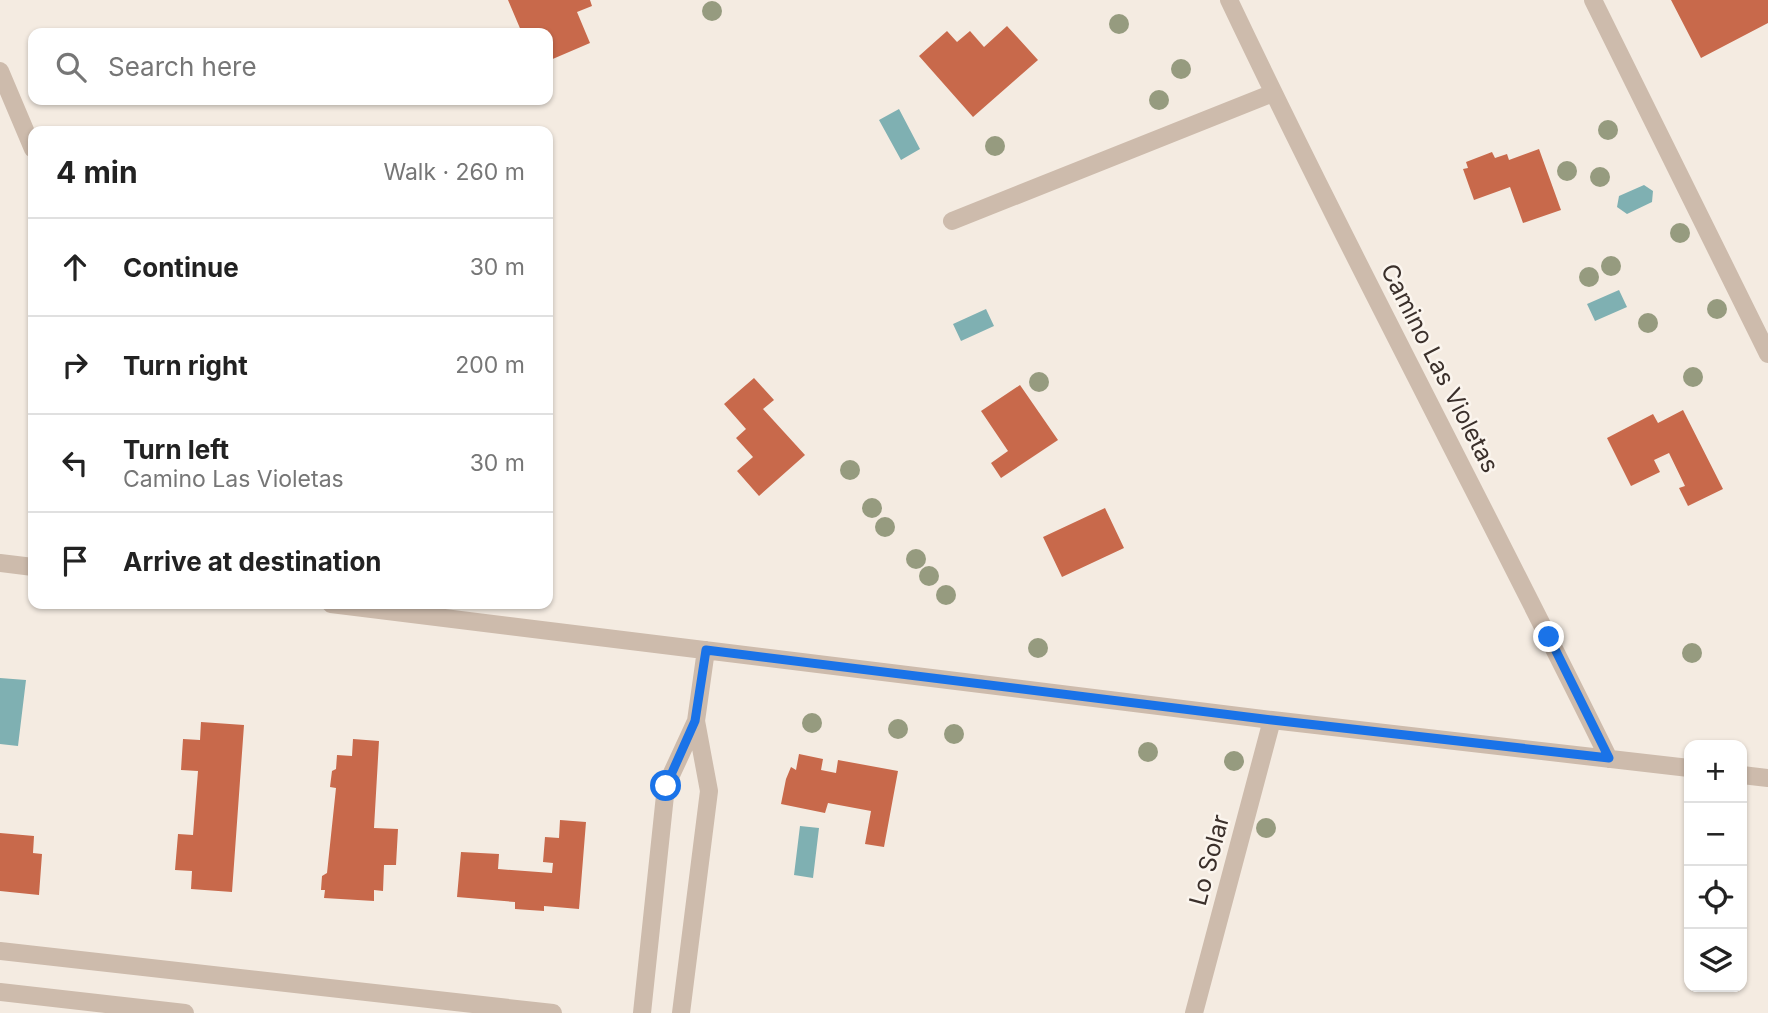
<!DOCTYPE html>
<meta charset="utf-8">
<style>
body{margin:0;font-family:Inter,sans-serif;background:#f6f6f6;color:#222}
.controls{position:absolute;right:21px;bottom:21px;display:grid;overflow:hidden;border-radius:14px;box-shadow:0 2px 5px #0004}
.controls button{width:63px;height:63px;display:grid;place-items:center;padding:0;border:0;border-bottom:2px solid #e0e0e0;background:#fff;color:#222;font:35px sans-serif}
.stop{position:absolute;width:21px;height:21px;margin:-16px;border:5px solid #1a73e8;border-radius:50%;background:#fff}
.stop.end{background:#1a73e8;border-color:#fff;box-shadow:0 2px 7px #0008}
.list{margin:0;padding:0;list-style:none}
h2{display:flex;justify-content:space-between;align-items:center;height:91px;margin:0;padding:0 28px;font-size:30px}
h2 small{font-size:23px;font-weight:400;color:#767676}
.list li{display:grid;grid-template-columns:46px 1fr auto;gap:21px;align-items:center;box-sizing:border-box;height:98px;padding:0 28px;border-top:2px solid #e0e0e0}
.list b{display:block;font-size:26px;white-space:nowrap}
.list p{margin:0;font-size:23px;white-space:nowrap;color:#767676}
.list em{font-size:23px;font-style:normal;color:#767676}
.icon{flex:none;width:38px;height:38px;fill:none;stroke:currentColor;stroke-width:2;stroke-linecap:round;stroke-linejoin:round}
.map{position:relative;flex:none;width:1768px;height:1013px;overflow:hidden}
.search{position:absolute;background:#fff;box-shadow:0 2px 5px #0004;left:28px;top:28px;width:525px;height:77px;display:flex;align-items:center;gap:18px;box-sizing:border-box;padding:0 24px;border-radius:14px;color:#767676;font-size:26px}
.panel{position:absolute;background:#fff;box-shadow:0 2px 5px #0004;left:28px;top:126px;width:525px;height:483px;border-radius:14px}
.map>svg:first-child{display:block}
.water{fill:#7fb0b2}
.building{fill:#c8694b}
.lines{fill:none;stroke-linecap:round;stroke-linejoin:round}
.minor{stroke:#cdbbac;stroke-width:18}
.tree{fill:#969b7f}
.route{stroke:#1a73e8;stroke-width:9}
.labels{text-anchor:middle;dominant-baseline:central;stroke-width:5;stroke-linejoin:round;paint-order:stroke}
.street-label{font-size:24px;fill:#3b302b;stroke:#fbf5ee}
</style>
<div class="map">
<svg width="1768" height="1013" viewBox="0 0 1768 1013">
<rect width="100%" height="100%" fill="#f4ebe1"/>
<!-- water -->
<path class="water" d="M899 109 920 149 901 160 879 120Z
M1644 185 1653 191 1652 202 1627 214 1617 207 1619 196Z
M1619 290 1627 307 1595 321 1587 304Z
M986 309 994 326 961 341 953 324Z
M0 678 26 680 18 746 0 744Z
M800 826 819 828 813 878 794 875Z"/>
<!-- building -->
<path class="building" d="M508 0H590L592 6 577 12 590 43 548 61V33H522Z
M1671 0H1768V23L1701 58Z
M1007 26 1038 60 973 117 919 56 947 31 957 42 970 31 984 47Z
M1539 149 1561 210 1523 223 1510 187 1474 200 1463 169 1468 168 1466 162 1492 152 1495 158 1507 154 1509 160Z
M754 378 774 400 763 409 805 455 759 496 737 471 753 457 736 438 746 429 724 404Z
M1020 385 1058 440 1001 478 991 463 1008 451 981 411Z
M1683 410 1723 489 1688 506 1679 488 1685 486 1669 453 1654 460 1660 472 1631 486 1607 438 1653 414 1658 423Z
M1105 508 1124 548 1062 577 1043 537Z
M201 722 244 725 232 892 191 889 192 871 175 870 178 834 193 835 198 771 181 770 183 739 200 740Z
M353 739 379 741 374 828 398 829 396 865H384L383 891 374 890V901L324 898 325 890H321L322 876 327 873 336 788 330 787 332 771 336 769 337 755 352 756Z
M799 754 823 759 821 770 836 773 838 760 898 771 884 847 865 844 871 811 828 803 825 813 781 804 786 779 791 767 796 770Z
M560 820 586 822 579 909 544 906V911L515 909V902L457 897 461 852 499 854 498 869 552 873 553 863 543 862 545 837 559 838Z
M0 833 34 836 33 853 42 854 39 895 0 891Z"/>
<g class="lines">
<!-- minor -->
<path class="minor" d="M1229 0C1350 255 1484 505 1609 759
M1593 0 1768 354
M0 71 33 149
M952 221 1273 93
M0 563 33 567
M331 604 1272 720 1689 768
M1742 775 1768 778
M0 951 553 1013
M0 992 185 1013
M642 1013 666 786 696 721 706 650
M681 1013 709 791 696 721
M1194 1013 1272 720"/>
</g>
<!-- trees -->
<g class="tree">
<circle cx="712" cy="11" r="10"/>
<circle cx="1119" cy="24" r="10"/>
<circle cx="1181" cy="69" r="10"/>
<circle cx="1159" cy="100" r="10"/>
<circle cx="1608" cy="130" r="10"/>
<circle cx="995" cy="146" r="10"/>
<circle cx="1567" cy="171" r="10"/>
<circle cx="1600" cy="177" r="10"/>
<circle cx="1680" cy="233" r="10"/>
<circle cx="1611" cy="266" r="10"/>
<circle cx="1589" cy="277" r="10"/>
<circle cx="1717" cy="309" r="10"/>
<circle cx="1648" cy="323" r="10"/>
<circle cx="1693" cy="377" r="10"/>
<circle cx="1039" cy="382" r="10"/>
<circle cx="850" cy="470" r="10"/>
<circle cx="872" cy="508" r="10"/>
<circle cx="885" cy="527" r="10"/>
<circle cx="916" cy="559" r="10"/>
<circle cx="929" cy="576" r="10"/>
<circle cx="946" cy="595" r="10"/>
<circle cx="1038" cy="648" r="10"/>
<circle cx="1692" cy="653" r="10"/>
<circle cx="812" cy="723" r="10"/>
<circle cx="898" cy="729" r="10"/>
<circle cx="954" cy="734" r="10"/>
<circle cx="1148" cy="752" r="10"/>
<circle cx="1234" cy="761" r="10"/>
<circle cx="1266" cy="828" r="10"/>
</g>
<g class="lines">
<!-- route -->
<path class="route" d="M666 786 695 721 706 650 1272 720 1609 758 1549 637"/>
</g>
<g class="labels">
<!-- street labels -->
<g class="street-label">
<text transform="translate(1440 368) rotate(63)">Camino Las Violetas</text>
<text transform="translate(1209 860) rotate(-75)">Lo Solar</text>
</g>
</g>
</svg>
<div class="controls">
<button>+</button>
<button>−</button>
<button><svg class="icon" aria-label="locate" viewBox="0 0 24 24"><circle cx="12" cy="12" r="6"/><path d="M12 2v4M12 18v4M2 12h4M18 12h4"/></svg></button>
<button><svg class="icon" aria-label="layers" viewBox="0 0 24 24"><path d="M12 4l9 5-9 5-9-5zM3 14l9 5 9-5"/></svg></button>
</div>
<div class="stop" style="left:666px;top:786px"></div>
<div class="stop end" style="left:1549px;top:637px"></div>
<div class="search"><svg class="icon" aria-label="search" viewBox="0 0 24 24"><circle cx="10" cy="10" r="6"/><path d="M15 15l6 6"/></svg>Search here</div>
<section class="panel">
<h2>4 min<small>Walk · 260 m</small></h2>
<ul class="list">
<li><svg class="icon" aria-label="ahead" viewBox="0 0 24 24"><path d="M12 20V5M6 11l6-6 6 6"/></svg><div><b>Continue</b></div><em>30 m</em></li>
<li><svg class="icon" aria-label="right" viewBox="0 0 24 24"><path d="M7 20v-9h11M14 6l5 5-5 5"/></svg><div><b>Turn right</b></div><em>200 m</em></li>
<li><svg class="icon" aria-label="left" viewBox="0 0 24 24"><path d="M17 20v-9H6M10 6l-5 5 5 5"/></svg><div><b>Turn left</b><p>Camino Las Violetas</p></div><em>30 m</em></li>
<li><svg class="icon" aria-label="arrive" viewBox="0 0 24 24"><path d="M6 21V4h12l-3 4 3 4H6"/></svg><div><b>Arrive at destination</b></div></li>
</ul>
</section>
</div>
